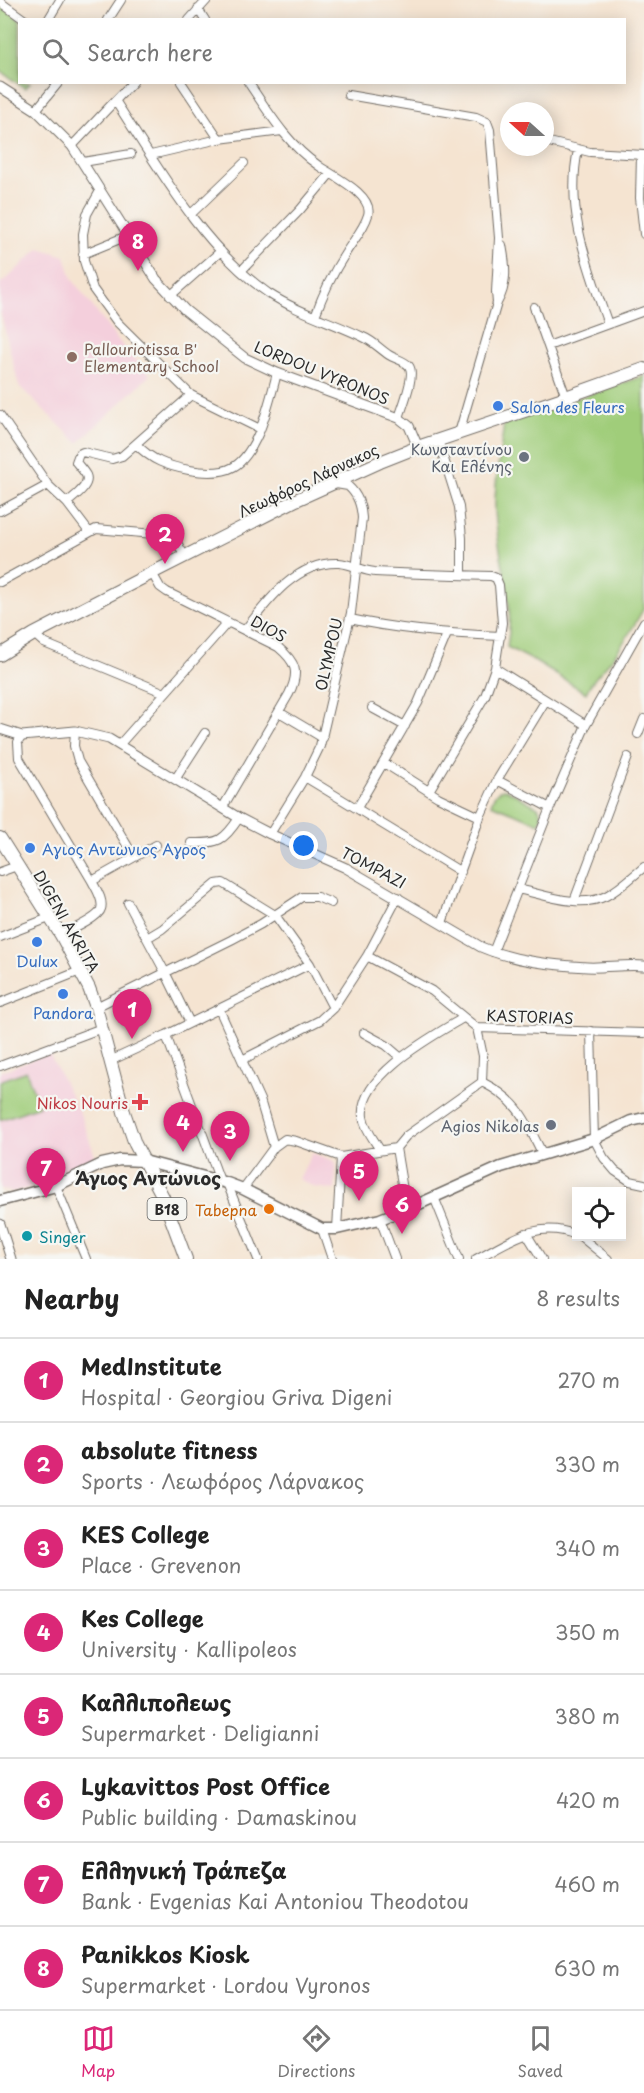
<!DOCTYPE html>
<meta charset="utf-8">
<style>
body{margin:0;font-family:"Playpen Sans",sans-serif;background:#f6f6f6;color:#222}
.controls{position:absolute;right:18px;bottom:18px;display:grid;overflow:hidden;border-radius:0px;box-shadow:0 3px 15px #0003}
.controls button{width:54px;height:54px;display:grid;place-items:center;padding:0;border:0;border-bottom:2px solid #e0e0e0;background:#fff;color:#222;font:30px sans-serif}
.compass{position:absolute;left:500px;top:102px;width:54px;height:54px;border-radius:50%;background:#fff;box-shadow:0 3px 15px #0003;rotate:291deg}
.you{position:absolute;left:304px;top:846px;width:21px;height:21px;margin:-15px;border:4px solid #fff;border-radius:50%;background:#1a73e8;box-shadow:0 0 0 9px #1a73e833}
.badge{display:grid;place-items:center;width:39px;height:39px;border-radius:50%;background:#db2777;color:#fff;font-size:20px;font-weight:700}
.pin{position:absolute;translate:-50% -50px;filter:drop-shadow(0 2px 3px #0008)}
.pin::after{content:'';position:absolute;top:32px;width:21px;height:18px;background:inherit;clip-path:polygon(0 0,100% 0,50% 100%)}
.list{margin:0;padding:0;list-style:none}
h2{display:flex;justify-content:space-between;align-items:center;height:78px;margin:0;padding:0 24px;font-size:26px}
h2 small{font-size:20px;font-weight:400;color:#767676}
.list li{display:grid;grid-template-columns:39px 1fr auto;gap:18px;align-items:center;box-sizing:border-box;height:84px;padding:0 24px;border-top:2px solid #e0e0e0}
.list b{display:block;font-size:22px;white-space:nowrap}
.list p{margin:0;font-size:20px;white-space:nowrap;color:#767676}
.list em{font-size:20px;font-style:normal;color:#767676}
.icon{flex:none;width:33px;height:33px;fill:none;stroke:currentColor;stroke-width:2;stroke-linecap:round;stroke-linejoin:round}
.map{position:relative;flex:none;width:644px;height:1259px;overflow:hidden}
.search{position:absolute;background:#fff;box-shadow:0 3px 15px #0003;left:18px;right:18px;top:18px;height:66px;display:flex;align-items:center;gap:15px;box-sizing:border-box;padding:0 21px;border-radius:0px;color:#767676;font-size:22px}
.sheet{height:750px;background:#fff}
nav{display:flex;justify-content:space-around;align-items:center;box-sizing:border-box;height:84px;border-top:2px solid #e0e0e0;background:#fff;font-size:16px;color:#767676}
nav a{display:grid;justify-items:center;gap:3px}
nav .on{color:#db2777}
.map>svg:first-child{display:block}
.built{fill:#f4cfdc}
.green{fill:#a0cd7a;stroke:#667c52;stroke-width:1.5}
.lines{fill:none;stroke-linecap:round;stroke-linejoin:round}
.minor-casing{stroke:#726c65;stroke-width:10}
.tertiary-casing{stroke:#726c65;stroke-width:11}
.secondary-casing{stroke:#726c65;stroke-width:13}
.primary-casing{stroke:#726c65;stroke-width:14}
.minor{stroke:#fff;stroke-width:8}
.tertiary{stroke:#fff;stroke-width:9}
.secondary{stroke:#fff;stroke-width:10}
.primary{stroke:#fff;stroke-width:12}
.education-dot{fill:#8d6e63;stroke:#f6f6f2;stroke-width:2}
.shop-dot{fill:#3f7fe0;stroke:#f6f6f2;stroke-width:2}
.worship-dot{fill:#6b7280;stroke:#f6f6f2;stroke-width:2}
.health-dot{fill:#e0444e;stroke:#f6f6f2;stroke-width:2}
.food-dot{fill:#e8710a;stroke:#f6f6f2;stroke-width:2}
.culture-dot{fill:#0f9aa8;stroke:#f6f6f2;stroke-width:2}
.labels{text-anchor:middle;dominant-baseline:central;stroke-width:4.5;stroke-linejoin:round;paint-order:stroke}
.shield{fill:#f6f6f2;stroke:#686867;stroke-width:1.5}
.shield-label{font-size:14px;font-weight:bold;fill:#2b2b2b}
.education-label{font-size:15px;fill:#785e54;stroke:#f6f6f2;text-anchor:start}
.street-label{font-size:15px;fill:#2b2b2b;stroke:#f6f6f2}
.shop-label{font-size:15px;fill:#366cbe;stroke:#f6f6f2;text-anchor:start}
.worship-label{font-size:15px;fill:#5b616d;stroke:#f6f6f2;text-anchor:end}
.health-label{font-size:15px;fill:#be3a42;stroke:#f6f6f2;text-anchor:end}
.food-label{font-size:15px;fill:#c56008;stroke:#f6f6f2;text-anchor:end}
.culture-label{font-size:15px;fill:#0d838f;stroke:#f6f6f2;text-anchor:start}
.quarter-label{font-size:18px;font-weight:bold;fill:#2b2b2b;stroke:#f6f6f2}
</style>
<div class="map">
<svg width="644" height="1259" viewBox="0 0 644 1259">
<rect width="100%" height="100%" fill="#f6f6f2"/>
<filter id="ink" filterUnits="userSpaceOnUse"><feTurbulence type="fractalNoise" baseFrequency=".0167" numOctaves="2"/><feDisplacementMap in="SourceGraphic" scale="12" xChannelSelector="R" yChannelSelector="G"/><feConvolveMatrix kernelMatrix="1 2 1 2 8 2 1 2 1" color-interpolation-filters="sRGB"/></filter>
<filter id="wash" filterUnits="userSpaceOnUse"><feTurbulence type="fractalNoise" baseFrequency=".008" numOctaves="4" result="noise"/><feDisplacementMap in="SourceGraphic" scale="24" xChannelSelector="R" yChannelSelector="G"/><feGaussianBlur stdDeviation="1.35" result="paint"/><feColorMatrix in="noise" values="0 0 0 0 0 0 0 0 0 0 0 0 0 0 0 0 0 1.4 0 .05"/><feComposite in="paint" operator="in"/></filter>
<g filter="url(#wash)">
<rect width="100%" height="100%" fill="#f5e4d1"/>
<!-- built -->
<path class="built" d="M39 248 65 256 72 279 116 338 150 375 78 443 19 386 0 311V283L6 280Z
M49 1053 82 1118 96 1159 82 1169 53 1182 12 1192 0 1189V1072Z
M312 1153 332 1160 336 1164 335 1190 314 1187 299 1179Z"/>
<!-- green -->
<path class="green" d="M1 5 20 20V82L30 83 25 88 0 71Z
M644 376V608C634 626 624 643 611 660 602 671 591 680 586 693L534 661 507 647C517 595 495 555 495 505 495 478 501 450 504 423Z
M505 789 538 807 542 815 539 823 491 804C494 796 496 790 505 789Z
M26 1071 39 1106 0 1120V1081Z"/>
</g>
<g filter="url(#ink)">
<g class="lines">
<defs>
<path id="minor" d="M0 2 25 20
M198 9 205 20
M48 20 60 0
M108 20 121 0
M189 20 207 0
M181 82 219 139
M248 82C269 113 288 145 319 166 333 176 374 195 368 215 364 229 352 242 345 254 332 274 323 294 315 316
M348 95 476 117 487 122 490 130 499 238 496 292 497 303
M116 102C158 167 203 248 268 293 297 312 332 322 363 337 373 341 380 349 389 355 395 359 404 360 409 366 416 375 402 407 399 418
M36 110 59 82
M545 141 590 152 644 155
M72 146 133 82
M578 150C565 211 588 267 608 324
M151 155 219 139 282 131
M641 155 640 198 644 234
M83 162 131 154
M100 191 87 214 83 234 84 261 93 289 117 322 191 395 260 429
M191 214 244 163
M83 254 127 236
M242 270 300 210 330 174
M170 296 221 251
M534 307 566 397
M548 346 644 311
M0 415 48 485 67 503 89 532
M459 433 497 303C508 284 506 266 502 245
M438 440 459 507 462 538V575
M136 444C151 460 167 466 189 470 229 477 244 468 260 430 267 412 272 393 277 373
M67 503C73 497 91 486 86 475 83 470 79 466 76 462L79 454 83 452 112 459 122 456 191 395
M0 511 48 485
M152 573 160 587 167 592 278 647C296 662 300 672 289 694L223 807
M0 582 96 529 166 535 176 541 185 557
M350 619C400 630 449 634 501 636
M245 630C268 600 297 561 339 563 352 564 362 571 375 572 414 574 452 575 491 576L496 578 499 585 502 623 495 668 485 696 429 791
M34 634 44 643 165 693
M495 668 586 725
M372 708 405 726
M279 712 323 738
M75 731 74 746 78 761 134 857
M638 734 644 719
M22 736 18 742 19 758 92 881C96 889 104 900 101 909 99 918 69 931 61 935
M120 744 228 622
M384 763 438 797 480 817
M305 777 461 872
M176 778 205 733
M497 780 550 808
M357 808 418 703 447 634
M270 834 305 777 320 746 351 613 362 518C361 505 358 495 348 486L336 484
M191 843C218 844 224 841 239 818
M0 872 17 866
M92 881 156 845
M518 889C545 895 580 909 606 896 620 889 632 877 644 867
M574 901 628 757
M128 903 166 974 190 1023
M442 923 480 817 497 780 546 700
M0 937 49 918
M147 938 162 929 216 884 223 883 275 915 310 964 333 1008
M493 952 550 808 586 725 644 622
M367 956 432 991 477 1028 644 1033
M0 1003 80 971
M96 1007 231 940 261 924 302 897H317L331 903
M219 1009 260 1100 274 1147
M477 1028 483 1056 482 1082
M591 1031 594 1139 604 1158 615 1171 630 1181 644 1184
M364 1033 386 1045 400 1057
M166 1035 220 1181
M242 1060 320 1020 333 1008 367 956 398 897
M110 1061 166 1035 310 964
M0 1066 102 1028
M482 1082C518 1100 525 1119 542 1153
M396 1148 406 1208
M380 1150C374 1140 365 1129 363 1117 358 1076 433 1036 463 1018
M227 1183 258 1259
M56 1186 86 1259
M243 1189 274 1147 285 1139 296 1141 341 1157 396 1148 406 1136 482 1082
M434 1197 459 1259
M380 1219 395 1259
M322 1229 332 1259
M337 1229 341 1157
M526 1233 542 1259
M580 1236 608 1259
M476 1259C510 1241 537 1219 576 1235"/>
<path id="tertiary" d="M0 87 36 110 72 146 156 279 185 310 245 358 277 373 399 418 409 426 418 447
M0 729 22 736 75 731 109 739 239 818 270 834 346 868 481 947C514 961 552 965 587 967 606 968 625 964 644 966
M0 1224 11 1259"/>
<path id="secondary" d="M0 1201 56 1186 102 1164 120 1160 144 1161 227 1183 243 1189 322 1229H337L380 1219 419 1204 501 1167 594 1139 631 1121 644 1118"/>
<path id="primary" d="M0 655 34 634 152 573 296 500 380 462 418 447 566 397 644 369
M0 838 61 935 89 988 96 1007 124 1112 135 1144 163 1197 186 1259"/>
</defs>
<!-- minor casing -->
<use href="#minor" class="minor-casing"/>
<!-- tertiary casing -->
<use href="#tertiary" class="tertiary-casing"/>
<!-- secondary casing -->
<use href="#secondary" class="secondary-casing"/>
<!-- primary casing -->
<use href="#primary" class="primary-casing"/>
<!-- minor -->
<use href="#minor" class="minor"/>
<!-- tertiary -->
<use href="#tertiary" class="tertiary"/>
<!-- secondary -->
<use href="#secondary" class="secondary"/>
<!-- primary -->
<use href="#primary" class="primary"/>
</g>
</g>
<!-- markers -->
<circle class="education-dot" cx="72" cy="357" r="6"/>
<g class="shop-dot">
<circle cx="498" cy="406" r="6"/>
<circle cx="30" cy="848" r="6"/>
<circle cx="37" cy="942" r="6"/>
<circle cx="63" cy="994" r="6"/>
</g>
<g class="worship-dot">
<circle cx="524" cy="457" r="6"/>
<circle cx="551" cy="1125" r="6"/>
</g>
<path class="health-dot" d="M137 1093h6v6h6v6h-6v6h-6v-6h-6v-6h6z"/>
<circle class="food-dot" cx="269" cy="1209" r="6"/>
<circle class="culture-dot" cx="27" cy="1236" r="6"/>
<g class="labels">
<!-- shield labels -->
<rect class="shield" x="147.5" y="1198" width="39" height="22" rx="4.5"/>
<g class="shield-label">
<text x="167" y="1209">B18</text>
</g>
<!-- education labels -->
<g class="education-label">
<text x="84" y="348">Pallouriotissa B'<tspan x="84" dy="17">Elementary School</tspan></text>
</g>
<!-- street labels -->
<g class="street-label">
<text transform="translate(322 372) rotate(22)">LORDOU VYRONOS</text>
<text transform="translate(308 480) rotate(-25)">Λεωφόρος Λάρνακος</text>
<text transform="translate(269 628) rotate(29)">DIOS</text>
<text transform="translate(328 654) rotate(-77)">OLYMPOU</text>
<text transform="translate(374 867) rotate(28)">TOMPAZI</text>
<text transform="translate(67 921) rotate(60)">DIGENI AKRITA</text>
<text transform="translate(530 1016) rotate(2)">KASTORIAS</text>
</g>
<!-- shop labels -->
<g class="shop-label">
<text x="510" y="406">Salon des Fleurs</text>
<text x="42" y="848">Αγιος Αντωνιος Αγρος</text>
<text x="37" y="960" text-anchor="middle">Dulux</text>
<text x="63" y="1012" text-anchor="middle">Pandora</text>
</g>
<!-- worship labels -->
<g class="worship-label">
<text x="512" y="448">Κωνσταντίνου<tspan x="512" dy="17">Και Ελένης</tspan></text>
<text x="539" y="1125">Agios Nikolas</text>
</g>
<!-- health labels -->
<g class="health-label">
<text x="128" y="1102">Nikos Nouris</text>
</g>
<!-- food labels -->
<g class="food-label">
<text x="257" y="1209">Tabepna</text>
</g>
<!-- culture labels -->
<g class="culture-label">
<text x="39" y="1236">Singer</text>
</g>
<!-- quarter labels -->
<g class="quarter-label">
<text x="148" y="1177">Άγιος Αντώνιος</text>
</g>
</g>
</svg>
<div class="controls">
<button><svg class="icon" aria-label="locate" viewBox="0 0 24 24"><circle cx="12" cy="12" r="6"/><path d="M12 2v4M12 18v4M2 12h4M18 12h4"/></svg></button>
</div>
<svg class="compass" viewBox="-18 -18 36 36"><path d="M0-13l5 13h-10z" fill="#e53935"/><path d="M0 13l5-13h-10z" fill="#767676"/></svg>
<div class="you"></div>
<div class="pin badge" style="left:132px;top:1039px">1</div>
<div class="pin badge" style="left:165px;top:564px">2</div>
<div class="pin badge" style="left:230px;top:1161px">3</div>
<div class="pin badge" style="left:183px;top:1152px">4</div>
<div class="pin badge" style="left:359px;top:1201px">5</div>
<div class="pin badge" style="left:402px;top:1234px">6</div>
<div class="pin badge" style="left:46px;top:1198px">7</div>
<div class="pin badge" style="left:138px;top:271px">8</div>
<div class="search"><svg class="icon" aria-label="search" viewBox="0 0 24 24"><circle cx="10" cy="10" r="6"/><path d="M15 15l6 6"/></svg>Search here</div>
</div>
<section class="sheet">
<h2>Nearby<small>8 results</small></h2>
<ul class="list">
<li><span class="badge">1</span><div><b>MedInstitute</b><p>Hospital · Georgiou Griva Digeni</p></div><em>270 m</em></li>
<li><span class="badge">2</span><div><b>absolute fitness</b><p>Sports · Λεωφόρος Λάρνακος</p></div><em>330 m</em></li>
<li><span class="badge">3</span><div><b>KES College</b><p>Place · Grevenon</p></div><em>340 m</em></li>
<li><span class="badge">4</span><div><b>Kes College</b><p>University · Kallipoleos</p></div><em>350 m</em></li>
<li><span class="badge">5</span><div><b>Καλλιπολεως</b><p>Supermarket · Deligianni</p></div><em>380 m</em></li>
<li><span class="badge">6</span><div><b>Lykavittos Post Office</b><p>Public building · Damaskinou</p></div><em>420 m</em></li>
<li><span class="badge">7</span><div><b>Ελληνική Τράπεζα</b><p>Bank · Evgenias Kai Antoniou Theodotou</p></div><em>460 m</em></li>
<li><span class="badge">8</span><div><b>Panikkos Kiosk</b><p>Supermarket · Lordou Vyronos</p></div><em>630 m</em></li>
</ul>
</section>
<nav>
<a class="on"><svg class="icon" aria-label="map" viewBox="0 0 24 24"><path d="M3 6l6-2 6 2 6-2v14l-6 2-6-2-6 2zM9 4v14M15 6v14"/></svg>Map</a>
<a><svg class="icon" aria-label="directions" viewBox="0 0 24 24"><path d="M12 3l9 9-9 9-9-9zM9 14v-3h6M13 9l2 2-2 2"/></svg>Directions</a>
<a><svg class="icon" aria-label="saved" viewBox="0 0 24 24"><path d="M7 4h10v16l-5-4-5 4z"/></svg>Saved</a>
</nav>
